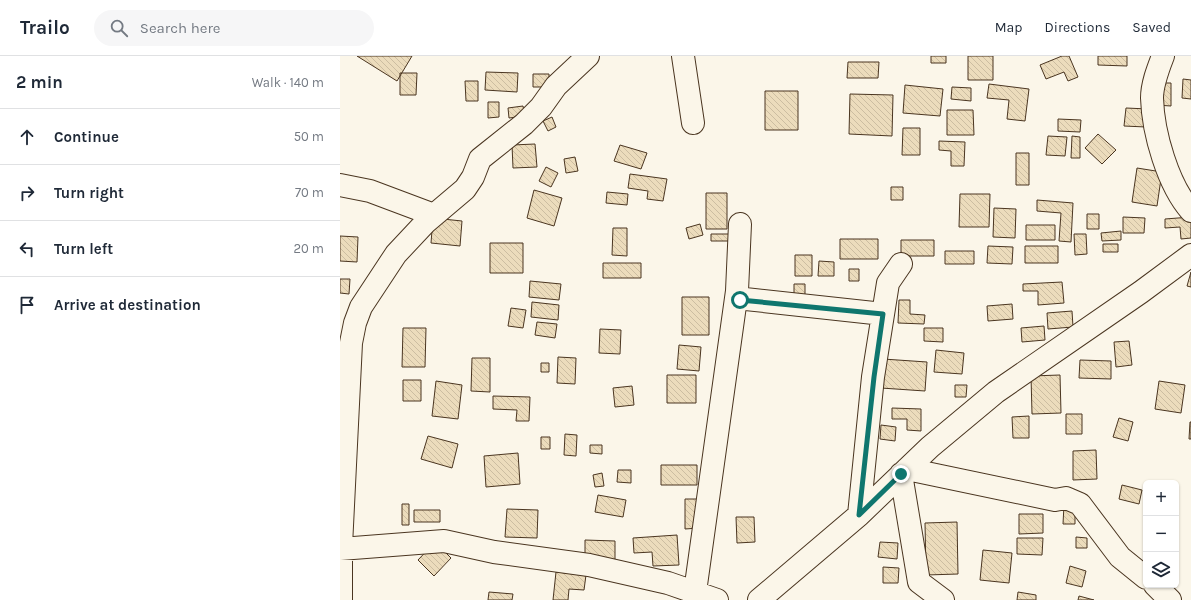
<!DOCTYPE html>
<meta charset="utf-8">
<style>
body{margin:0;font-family:Karla,sans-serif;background:#f6f6f7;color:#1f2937}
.controls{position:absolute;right:12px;bottom:12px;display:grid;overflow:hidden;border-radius:6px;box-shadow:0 1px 3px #0004}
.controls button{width:36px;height:36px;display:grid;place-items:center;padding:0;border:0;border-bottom:1px solid #e0e1e3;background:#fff;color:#1f2937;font:20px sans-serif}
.stop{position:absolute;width:12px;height:12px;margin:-9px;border:3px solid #0f766e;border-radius:50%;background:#fff}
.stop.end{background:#0f766e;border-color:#fff;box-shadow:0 1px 4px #0008}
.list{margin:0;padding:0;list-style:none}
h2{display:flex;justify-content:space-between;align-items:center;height:52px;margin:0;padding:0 16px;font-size:17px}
h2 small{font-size:13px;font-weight:400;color:#747a83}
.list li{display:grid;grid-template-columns:26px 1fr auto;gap:12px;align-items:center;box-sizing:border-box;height:56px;padding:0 16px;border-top:1px solid #e0e1e3}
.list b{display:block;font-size:15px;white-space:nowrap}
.list em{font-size:13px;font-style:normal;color:#747a83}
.icon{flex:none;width:22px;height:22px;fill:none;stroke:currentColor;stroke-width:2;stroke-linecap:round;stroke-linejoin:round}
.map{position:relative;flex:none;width:851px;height:544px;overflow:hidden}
header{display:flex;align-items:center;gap:24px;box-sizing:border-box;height:56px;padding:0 20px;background:#fff;border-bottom:1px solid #e0e1e3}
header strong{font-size:19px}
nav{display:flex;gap:22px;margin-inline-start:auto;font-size:14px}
.search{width:280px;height:36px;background:#f6f6f7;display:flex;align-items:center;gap:10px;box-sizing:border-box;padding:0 14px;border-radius:22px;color:#747a83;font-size:15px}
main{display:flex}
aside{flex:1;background:#fff}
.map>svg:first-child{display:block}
.building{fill:url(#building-back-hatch);stroke:#4a3520}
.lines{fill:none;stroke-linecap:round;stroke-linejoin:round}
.minor-casing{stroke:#4a3520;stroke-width:24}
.minor{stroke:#fbf6e9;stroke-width:22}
.route{stroke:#0f766e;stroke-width:5}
</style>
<header>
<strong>Trailo</strong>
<div class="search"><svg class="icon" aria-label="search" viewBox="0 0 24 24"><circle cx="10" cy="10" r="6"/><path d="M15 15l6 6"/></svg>Search here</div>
<nav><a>Map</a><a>Directions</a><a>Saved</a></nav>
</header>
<main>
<aside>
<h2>2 min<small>Walk · 140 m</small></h2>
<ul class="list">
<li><svg class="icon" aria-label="ahead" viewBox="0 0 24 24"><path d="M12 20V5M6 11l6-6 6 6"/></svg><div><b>Continue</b></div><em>50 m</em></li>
<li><svg class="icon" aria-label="right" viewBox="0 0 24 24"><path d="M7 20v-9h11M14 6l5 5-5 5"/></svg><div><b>Turn right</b></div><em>70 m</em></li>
<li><svg class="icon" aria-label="left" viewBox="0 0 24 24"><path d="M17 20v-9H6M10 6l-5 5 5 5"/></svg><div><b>Turn left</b></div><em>20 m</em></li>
<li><svg class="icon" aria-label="arrive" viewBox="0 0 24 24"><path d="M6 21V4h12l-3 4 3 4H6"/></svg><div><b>Arrive at destination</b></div></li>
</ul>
</aside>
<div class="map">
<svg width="851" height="544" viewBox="0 0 851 544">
<defs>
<pattern id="building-back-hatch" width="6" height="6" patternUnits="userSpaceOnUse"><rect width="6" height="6" fill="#ecdcbc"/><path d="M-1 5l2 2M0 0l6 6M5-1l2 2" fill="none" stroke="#ccbda1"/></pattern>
</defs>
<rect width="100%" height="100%" fill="#fbf6e9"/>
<!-- building -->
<path class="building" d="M17 0H72L57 25Z
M591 0H606V7H591Z
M628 0H653V24H628Z
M722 0H729L738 21 728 25 724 16 706 23 700 9Z
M758 0H787V10L758 9Z
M508 6H539L538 22H507Z
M146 16 178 17 177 36 145 34Z
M60 17H77L76 39H60Z
M193 18H209V31H193Z
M843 23 851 24V43L842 42Z
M125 25H138V45H126Z
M817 27H831V50L816 49Z
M649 28 689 33 685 65 667 63 669 44 647 42Z
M565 29 603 33 600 60 563 57Z
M612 31 631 32V45L611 43Z
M425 35H458V74H425Z
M510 38 553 39 552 80 509 78Z
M148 46H159V61L148 62Z
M183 50 185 60 169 62 168 52Z
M786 52 808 53 806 71 784 70Z
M607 54H633L634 79H607Z
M212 61 216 71 208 75 203 65Z
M718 63 741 64 740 76 718 75Z
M563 72H580V99H562Z
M758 78 776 94 762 108 745 92Z
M708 80 727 81 725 100 706 99Z
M732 80 740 81V102H731Z
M599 85 625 86 624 110H611V95L599 94Z
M195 88 197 111 173 112 172 89Z
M280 89 307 97 301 113 274 105Z
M676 97H689V129H676Z
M235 101 238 115 226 117 224 103Z
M206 111 218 117 211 131 199 125Z
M797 112 822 116 817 150 792 146Z
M290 118 327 123 323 145 307 143 308 135 288 132Z
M551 131H563V144H551Z
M194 134 222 142 214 170 187 162Z
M267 136 288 138 287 149 266 147Z
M366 137H387V173H366Z
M620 138H650L649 171H619Z
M697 144 733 147 731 186 719 185 721 157 697 155Z
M654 152 676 153 675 182 653 181Z
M747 158H759V173H747Z
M783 161 805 162 804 177H783Z
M851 161V182L841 183 840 171 825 172V163Z
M93 162 122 165 120 190 91 187Z
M360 168 363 179 349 183 346 172Z
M686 169H715V184H686Z
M273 172H287V200L272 199Z
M781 175V184L762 185 761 177Z
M371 178H391V185H371Z
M734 178H746L747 198 735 199Z
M0 180 18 181 17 206 0 205Z
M500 183H538V203H500Z
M561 184H594V200H561Z
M150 187H183V217H150Z
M763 188H778V196H763Z
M648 190 673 191 672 208 647 207Z
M685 190H718V207H685Z
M605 195H634V208H605Z
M455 199H472V220H455Z
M479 205 494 206V220H478Z
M263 207H301V222H263Z
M509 213H519V225H509Z
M851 216V231L847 230Z
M0 223H10L9 238 0 237Z
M190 225 221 228 219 244 189 241Z
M722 226 724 247 698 249V235H683V228Z
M454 228H465V239H454Z
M342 241H369V279H342Z
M559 244H570V258L585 259 584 268 558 267Z
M192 246 219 249 218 264 191 261Z
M672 248 673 263 648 265 647 250Z
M171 252 186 254 183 272 168 270Z
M732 255 733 271 708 273 707 257Z
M197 266 217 268 215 282 195 279Z
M704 270 705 284 682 286 681 272Z
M63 272H86L85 311H62Z
M584 272H603V286L584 285Z
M260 273 281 274 280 298 259 297Z
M789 285 792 309 776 311 774 286Z
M339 289 361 291 359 315 337 313Z
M596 294 624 297 622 318 594 316Z
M218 301 236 302 235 328 217 327Z
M132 302H150V336L131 335Z
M543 303 587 306 585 335 541 332Z
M740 304 771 305V323L739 322Z
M201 307H209V316H201Z
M327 319H356V347H327Z
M720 319 721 357 692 358 691 320Z
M63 324H81V345H63Z
M96 325 122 329 118 363 92 360Z
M819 325 845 329 841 357 815 353Z
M615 329H627L626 341H615Z
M292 330 294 349 275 351 273 332Z
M153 340 190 341 189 365H176L177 354 153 353Z
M552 352 581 353V375L567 374V363H552Z
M726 358H742V378H726Z
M689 360V382H673L672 361Z
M779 362 793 366 788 385 773 381Z
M850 366H851V383H849Z
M541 369 556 371 555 385 540 383Z
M225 378 237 379 236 400 224 399Z
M88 380 118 388 112 412 81 403Z
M201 381H210V393H201Z
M250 389H262V398L250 397Z
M756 394 757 423 733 424V395Z
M178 397 180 428 146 431 144 400Z
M321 409H357V429H321Z
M278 414H291V427L277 426Z
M262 417 264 430 255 431 253 419Z
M782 429 802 434 799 448 779 443Z
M258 439 286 444 283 461 255 456Z
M345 443H359V472L345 473Z
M62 448H69V469H62Z
M724 449H735V468H723Z
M167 453 198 454 197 482 165 481Z
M74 454H100V466H74Z
M679 458H703V477L679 478Z
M396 461H414L415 486 397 487Z
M617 466 618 518 586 519 585 467Z
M337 479 339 509 313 510 312 496 294 497 293 482Z
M736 481 747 482V492H736Z
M677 482H703L702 499 677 498Z
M245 484 275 485V504H245Z
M95 486 111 502 94 520 78 504Z
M540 486 558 487 557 503 538 501Z
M643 494 672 497 669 527 640 524Z
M730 510 746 515 742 531 726 527Z
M543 511 559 512 558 527H543Z
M216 516 246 519 244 534 229 533 228 544H213Z
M149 536 173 538 172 544H148Z
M678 536 696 539V544H677Z
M739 540 754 544H738Z"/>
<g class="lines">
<defs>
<path id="minor" d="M343 0 353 67
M823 0C818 13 812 28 812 42 813 77 828 129 851 155
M0 129 30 135 94 159
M396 242 543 258
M567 413 715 444 726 442 740 448 780 501 806 522
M561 418 579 526 603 544
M519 459 533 321 548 227 561 208
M0 493 104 485 154 496 249 509 328 527 377 544
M815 529 830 544
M355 536 397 235 400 168
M1 544V490L11 287 15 267 21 251 56 198 86 166 125 133 133 121 140 103 184 68 201 51 216 30 248 0
M419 544 519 459 590 391 656 336 801 236 851 199"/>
</defs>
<!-- minor casing -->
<use href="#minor" class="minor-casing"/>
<!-- minor -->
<use href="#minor" class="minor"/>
</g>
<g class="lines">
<!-- route -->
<path class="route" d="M400 244 543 258 534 321 519 459 561 418"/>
</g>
</svg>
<div class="controls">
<button>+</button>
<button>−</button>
<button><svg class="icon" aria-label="layers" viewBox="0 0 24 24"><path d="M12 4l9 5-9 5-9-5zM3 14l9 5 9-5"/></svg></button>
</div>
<div class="stop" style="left:400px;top:244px"></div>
<div class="stop end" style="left:561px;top:418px"></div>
</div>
</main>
